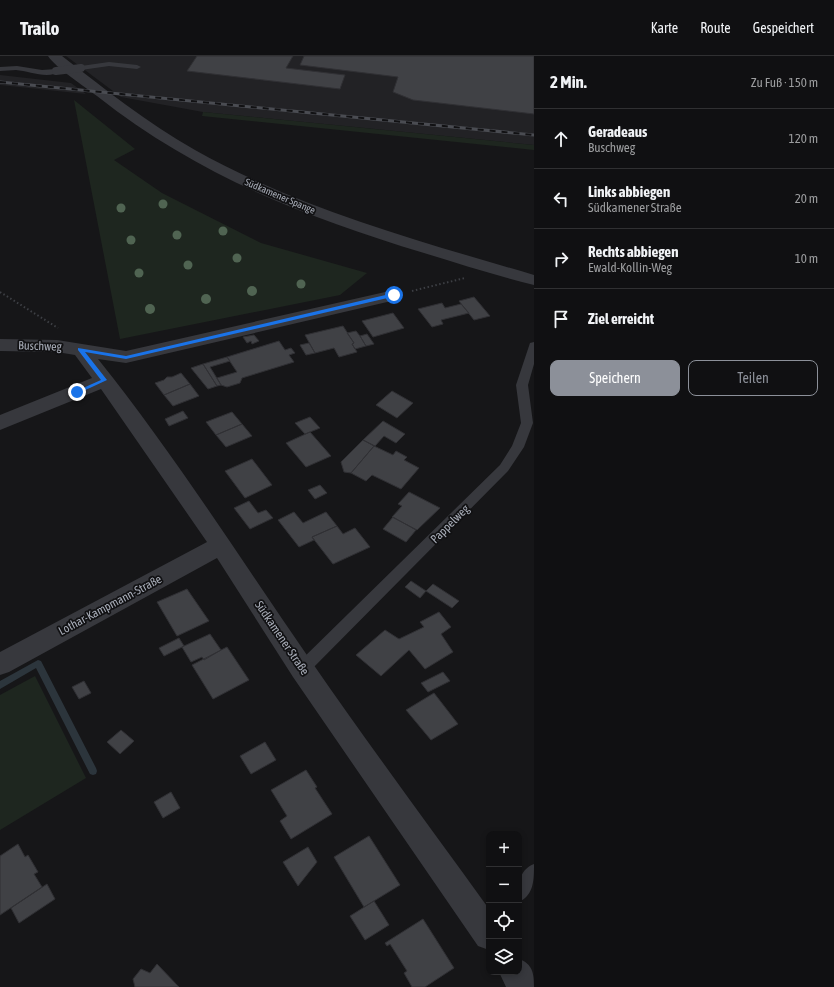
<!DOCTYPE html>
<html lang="de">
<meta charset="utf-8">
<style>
body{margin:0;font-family:"Asap Condensed",sans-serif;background:#19191b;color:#f1f3f6}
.controls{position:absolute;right:12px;bottom:12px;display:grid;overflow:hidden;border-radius:8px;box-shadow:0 2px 6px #0003}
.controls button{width:36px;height:36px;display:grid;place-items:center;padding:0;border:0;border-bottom:1px solid #303032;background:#101012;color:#f1f3f6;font:20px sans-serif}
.stop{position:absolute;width:12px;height:12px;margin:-9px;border:3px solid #1a73e8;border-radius:50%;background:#fff}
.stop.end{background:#1a73e8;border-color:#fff;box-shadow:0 1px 4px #0008}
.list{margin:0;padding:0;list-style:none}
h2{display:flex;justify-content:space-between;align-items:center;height:52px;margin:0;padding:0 16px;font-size:17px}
h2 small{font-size:13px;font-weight:400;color:#9c9d9f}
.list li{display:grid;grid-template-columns:26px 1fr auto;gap:12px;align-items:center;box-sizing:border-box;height:60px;padding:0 16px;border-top:1px solid #303032}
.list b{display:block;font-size:15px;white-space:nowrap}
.list p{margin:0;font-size:13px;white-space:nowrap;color:#9c9d9f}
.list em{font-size:13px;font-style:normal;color:#9c9d9f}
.actions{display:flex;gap:8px;padding:12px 16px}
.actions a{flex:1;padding:9px 0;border:1px solid #8c9099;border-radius:8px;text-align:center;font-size:14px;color:#8c9099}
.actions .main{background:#8c9099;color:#fff}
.icon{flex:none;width:22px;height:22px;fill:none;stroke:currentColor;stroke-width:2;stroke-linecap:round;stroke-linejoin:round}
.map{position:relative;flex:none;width:534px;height:931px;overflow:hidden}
header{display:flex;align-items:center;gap:24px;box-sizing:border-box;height:56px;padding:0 20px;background:#101012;border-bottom:1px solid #303032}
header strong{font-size:19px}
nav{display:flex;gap:22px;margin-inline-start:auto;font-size:14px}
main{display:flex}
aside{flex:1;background:#101012}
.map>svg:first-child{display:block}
.built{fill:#222225}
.green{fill:#1e261f}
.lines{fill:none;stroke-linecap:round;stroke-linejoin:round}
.stream{fill:#2c353c;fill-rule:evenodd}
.building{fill:#404145;stroke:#303034}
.path{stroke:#3d3f44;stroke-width:2;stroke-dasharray:1.5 2.5;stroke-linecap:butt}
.service{fill:#37383d;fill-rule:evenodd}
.minor{fill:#37383d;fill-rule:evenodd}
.tertiary{fill:#37383d;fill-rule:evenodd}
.rail-casing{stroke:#4a4c52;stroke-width:3}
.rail{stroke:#111113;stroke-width:2;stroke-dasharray:6;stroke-linecap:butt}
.service-bridge{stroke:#37383d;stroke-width:8}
.tree{fill:#506452}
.route{fill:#1a73e8}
.labels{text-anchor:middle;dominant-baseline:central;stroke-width:3.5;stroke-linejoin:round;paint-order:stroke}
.far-street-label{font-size:10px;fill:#a8adb8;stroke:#111113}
.street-label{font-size:12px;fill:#a8adb8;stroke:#111113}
</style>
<header>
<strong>Trailo</strong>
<nav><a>Karte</a><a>Route</a><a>Gespeichert</a></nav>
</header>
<main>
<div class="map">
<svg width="534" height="931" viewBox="0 0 534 931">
<rect width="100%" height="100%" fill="#161618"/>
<!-- built -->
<path class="built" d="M66 0H534V89L203 56 121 41Z
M0 19 71 27 86 38 0 29Z"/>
<!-- green -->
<path class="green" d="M74 44 135 93 114 104 162 137 261 187 367 217 340 239 120 283Z
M203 56 534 89V94L202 60Z
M35 620 86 722 0 774V639Z"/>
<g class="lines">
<!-- stream -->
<path class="stream" d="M38 604 41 605 96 712 97 715 96 718 93 719 90 718 36 612 0 633V625Z"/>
</g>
<!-- building -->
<path class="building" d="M197 0H293L286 12 345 19 340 33 187 15Z
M304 0H534V58L413 44 393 36 398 21 300 9Z
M474 241 490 260 474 264 459 245Z
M442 247 445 252 461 248 469 257 441 264 443 268 432 271 418 253Z
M393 257 404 272 373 281 362 265Z
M343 270 354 287 352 288 357 296 339 301 334 292 315 297 305 279Z
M356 275 360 280 366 290 355 293 352 288 354 287 347 277Z
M367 278 374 288 366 290 360 280Z
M254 279 259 285 252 288 251 285 247 287 243 281Z
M279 285 285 294 291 292 295 297 289 299 294 306 242 322 240 327 227 331 221 329 217 322 237 316 227 301Z
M309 287 315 297 306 299 300 289Z
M227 301 230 305 210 311 221 329 217 330 203 308Z
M203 308 217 330 208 333 191 312Z
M181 317 190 328 164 339 155 327 164 324 167 321H172Z
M190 328 199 340 173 350 164 339Z
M392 335 413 347 397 362 376 349Z
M183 355 188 362 169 370 165 363Z
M232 356 242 368 216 379 206 366Z
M310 361 320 372 305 378 295 367Z
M383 365 405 378 396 387 384 380 375 390 363 384Z
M242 368 252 380 226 391 216 379Z
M310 376 331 400 306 411 286 387Z
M363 384 374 390 351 417 344 416 341 406Z
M374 390 393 399 396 395 407 401 404 404 419 412 401 433 372 419 366 425 351 417Z
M252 403 272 429 245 442 225 415Z
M320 429 327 437 315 443 308 434Z
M409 436 440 452 417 474 392 461 402 450 398 448Z
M249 445 258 457 266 454 273 462 250 473 234 452Z
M294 456 303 467 326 456 337 470 312 481 314 484 299 491 278 464Z
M393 461 416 474 406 486 383 473Z
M337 470 343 478 355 472 370 491 333 508 312 481Z
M411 525 426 535 420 542 405 531Z
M433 528 459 545 452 552 426 535Z
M187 533 209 565 177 580 157 546Z
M439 556 451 571 441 578 453 596 425 613 409 594 381 620 356 599 385 574 399 583 424 571 420 566Z
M210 578 221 594 204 604 202 601 191 606 182 591Z
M179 582 184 590 164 600 159 592Z
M227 591 249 624 213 643 192 609Z
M443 616 450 625 428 636 421 627Z
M84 625 91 637 79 643 72 631Z
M434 637 458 668 431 684 406 654Z
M121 674 134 685 120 698 107 686Z
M265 686 276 704 251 718 240 700Z
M306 714 317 731 315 732 332 758 291 783 280 765 287 760 271 734Z
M171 736 180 752 163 762 154 746Z
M369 780 400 829 364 851 334 801Z
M18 788 25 801 28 799 38 816 34 818 42 831 0 859V800Z
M308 791 317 806 298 830 283 806Z
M47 828 55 843 19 867 11 852Z
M374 845 389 869 365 884 350 860Z
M423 863 454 912 425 931H412L404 917 407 915 390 888 387 890 385 887Z
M157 908 179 931H135L133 923 141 913 150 917Z"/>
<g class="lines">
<!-- path -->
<path class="path" d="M412 235 465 222
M0 236 58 272"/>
<!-- service -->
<path class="service" d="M109 6 137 9 141 11 137 13 109 10 81 14 77 12 81 10Z
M17 10 42 14 56 13 60 15C49 24 29 15 16 14 11 14 5 15 0 15V11Z
M534 286V308L528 329 533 367 524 391 508 415 307 618 302 619 297 618 295 613 297 608 500 409 512 390 521 367 516 329 530 287Z
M534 808C534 824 534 839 519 846 519 830 517 815 534 808Z"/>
<!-- minor -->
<path class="minor" d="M394 234 400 235 403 239 400 243 126 307 98 303C175 399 241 504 311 605 369 689 430 771 489 853V894L478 890 293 621 217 502 9 616 0 619V596L207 486 101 333 0 374V359L92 322 75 299 57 296 0 295V283L57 284 126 295Z
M519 903C533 908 534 918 534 931H506L499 916H519Z"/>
<!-- tertiary -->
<path class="tertiary" d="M48 0H62C105 33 147 67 195 94 300 153 419 185 534 219V229C497 220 460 208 424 197 303 160 197 119 97 40 85 31 55 11 48 0Z"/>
<defs>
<path id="rail" d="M0 26 534 79"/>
</defs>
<!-- rail casing -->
<use href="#rail" class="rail-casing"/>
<!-- rail -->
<use href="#rail" class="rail"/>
<!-- service-bridge -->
<path class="service-bridge" d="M56 15 81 12"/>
</g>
<!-- trees -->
<g class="tree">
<circle cx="163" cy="148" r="4.5"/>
<circle cx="121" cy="152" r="4.5"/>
<circle cx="223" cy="175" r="4.5"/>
<circle cx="177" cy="179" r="4.5"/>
<circle cx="131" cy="184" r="4.5"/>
<circle cx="237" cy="202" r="4.5"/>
<circle cx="188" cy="209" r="4.5"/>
<circle cx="139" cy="217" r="4.5"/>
<circle cx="301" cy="228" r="4.5"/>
<circle cx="252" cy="235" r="5"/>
<circle cx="206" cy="243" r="5"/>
<circle cx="150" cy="253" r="5"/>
</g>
<!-- route -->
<path class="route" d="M394 237 396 238V240L126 303 85 296 107 324 79 337 74 336 101 324 78 294V292L126 300Z"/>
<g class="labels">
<!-- far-street labels -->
<g class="far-street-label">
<text transform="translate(280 140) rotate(23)">Südkamener Spange</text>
</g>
<!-- street labels -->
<g class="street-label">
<text transform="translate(40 290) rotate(2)">Buschweg</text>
<text transform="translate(450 468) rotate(-45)">Pappelweg</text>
<text transform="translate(110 549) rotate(-28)">Lothar-Kampmann-Straße</text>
<text transform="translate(282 582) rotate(56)">Südkamener Straße</text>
</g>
</g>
</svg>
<div class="controls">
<button>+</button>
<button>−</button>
<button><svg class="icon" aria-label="locate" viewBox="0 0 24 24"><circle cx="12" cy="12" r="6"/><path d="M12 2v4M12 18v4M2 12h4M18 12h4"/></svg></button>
<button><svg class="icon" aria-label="layers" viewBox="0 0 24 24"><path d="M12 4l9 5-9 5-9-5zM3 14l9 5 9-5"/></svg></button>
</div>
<div class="stop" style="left:394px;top:239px"></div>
<div class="stop end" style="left:77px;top:336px"></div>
</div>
<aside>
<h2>2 Min.<small>Zu Fuß · 150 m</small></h2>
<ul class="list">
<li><svg class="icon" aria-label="ahead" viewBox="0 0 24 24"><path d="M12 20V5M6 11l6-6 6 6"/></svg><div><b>Geradeaus</b><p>Buschweg</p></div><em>120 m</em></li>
<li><svg class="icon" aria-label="left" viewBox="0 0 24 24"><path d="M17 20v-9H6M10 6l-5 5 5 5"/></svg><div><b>Links abbiegen</b><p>Südkamener Straße</p></div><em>20 m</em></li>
<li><svg class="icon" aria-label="right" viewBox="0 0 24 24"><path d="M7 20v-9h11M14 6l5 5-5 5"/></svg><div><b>Rechts abbiegen</b><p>Ewald-Kollin-Weg</p></div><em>10 m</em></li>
<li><svg class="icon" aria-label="arrive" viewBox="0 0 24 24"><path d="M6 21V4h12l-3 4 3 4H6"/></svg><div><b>Ziel erreicht</b></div></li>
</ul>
<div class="actions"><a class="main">Speichern</a><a>Teilen</a></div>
</aside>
</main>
